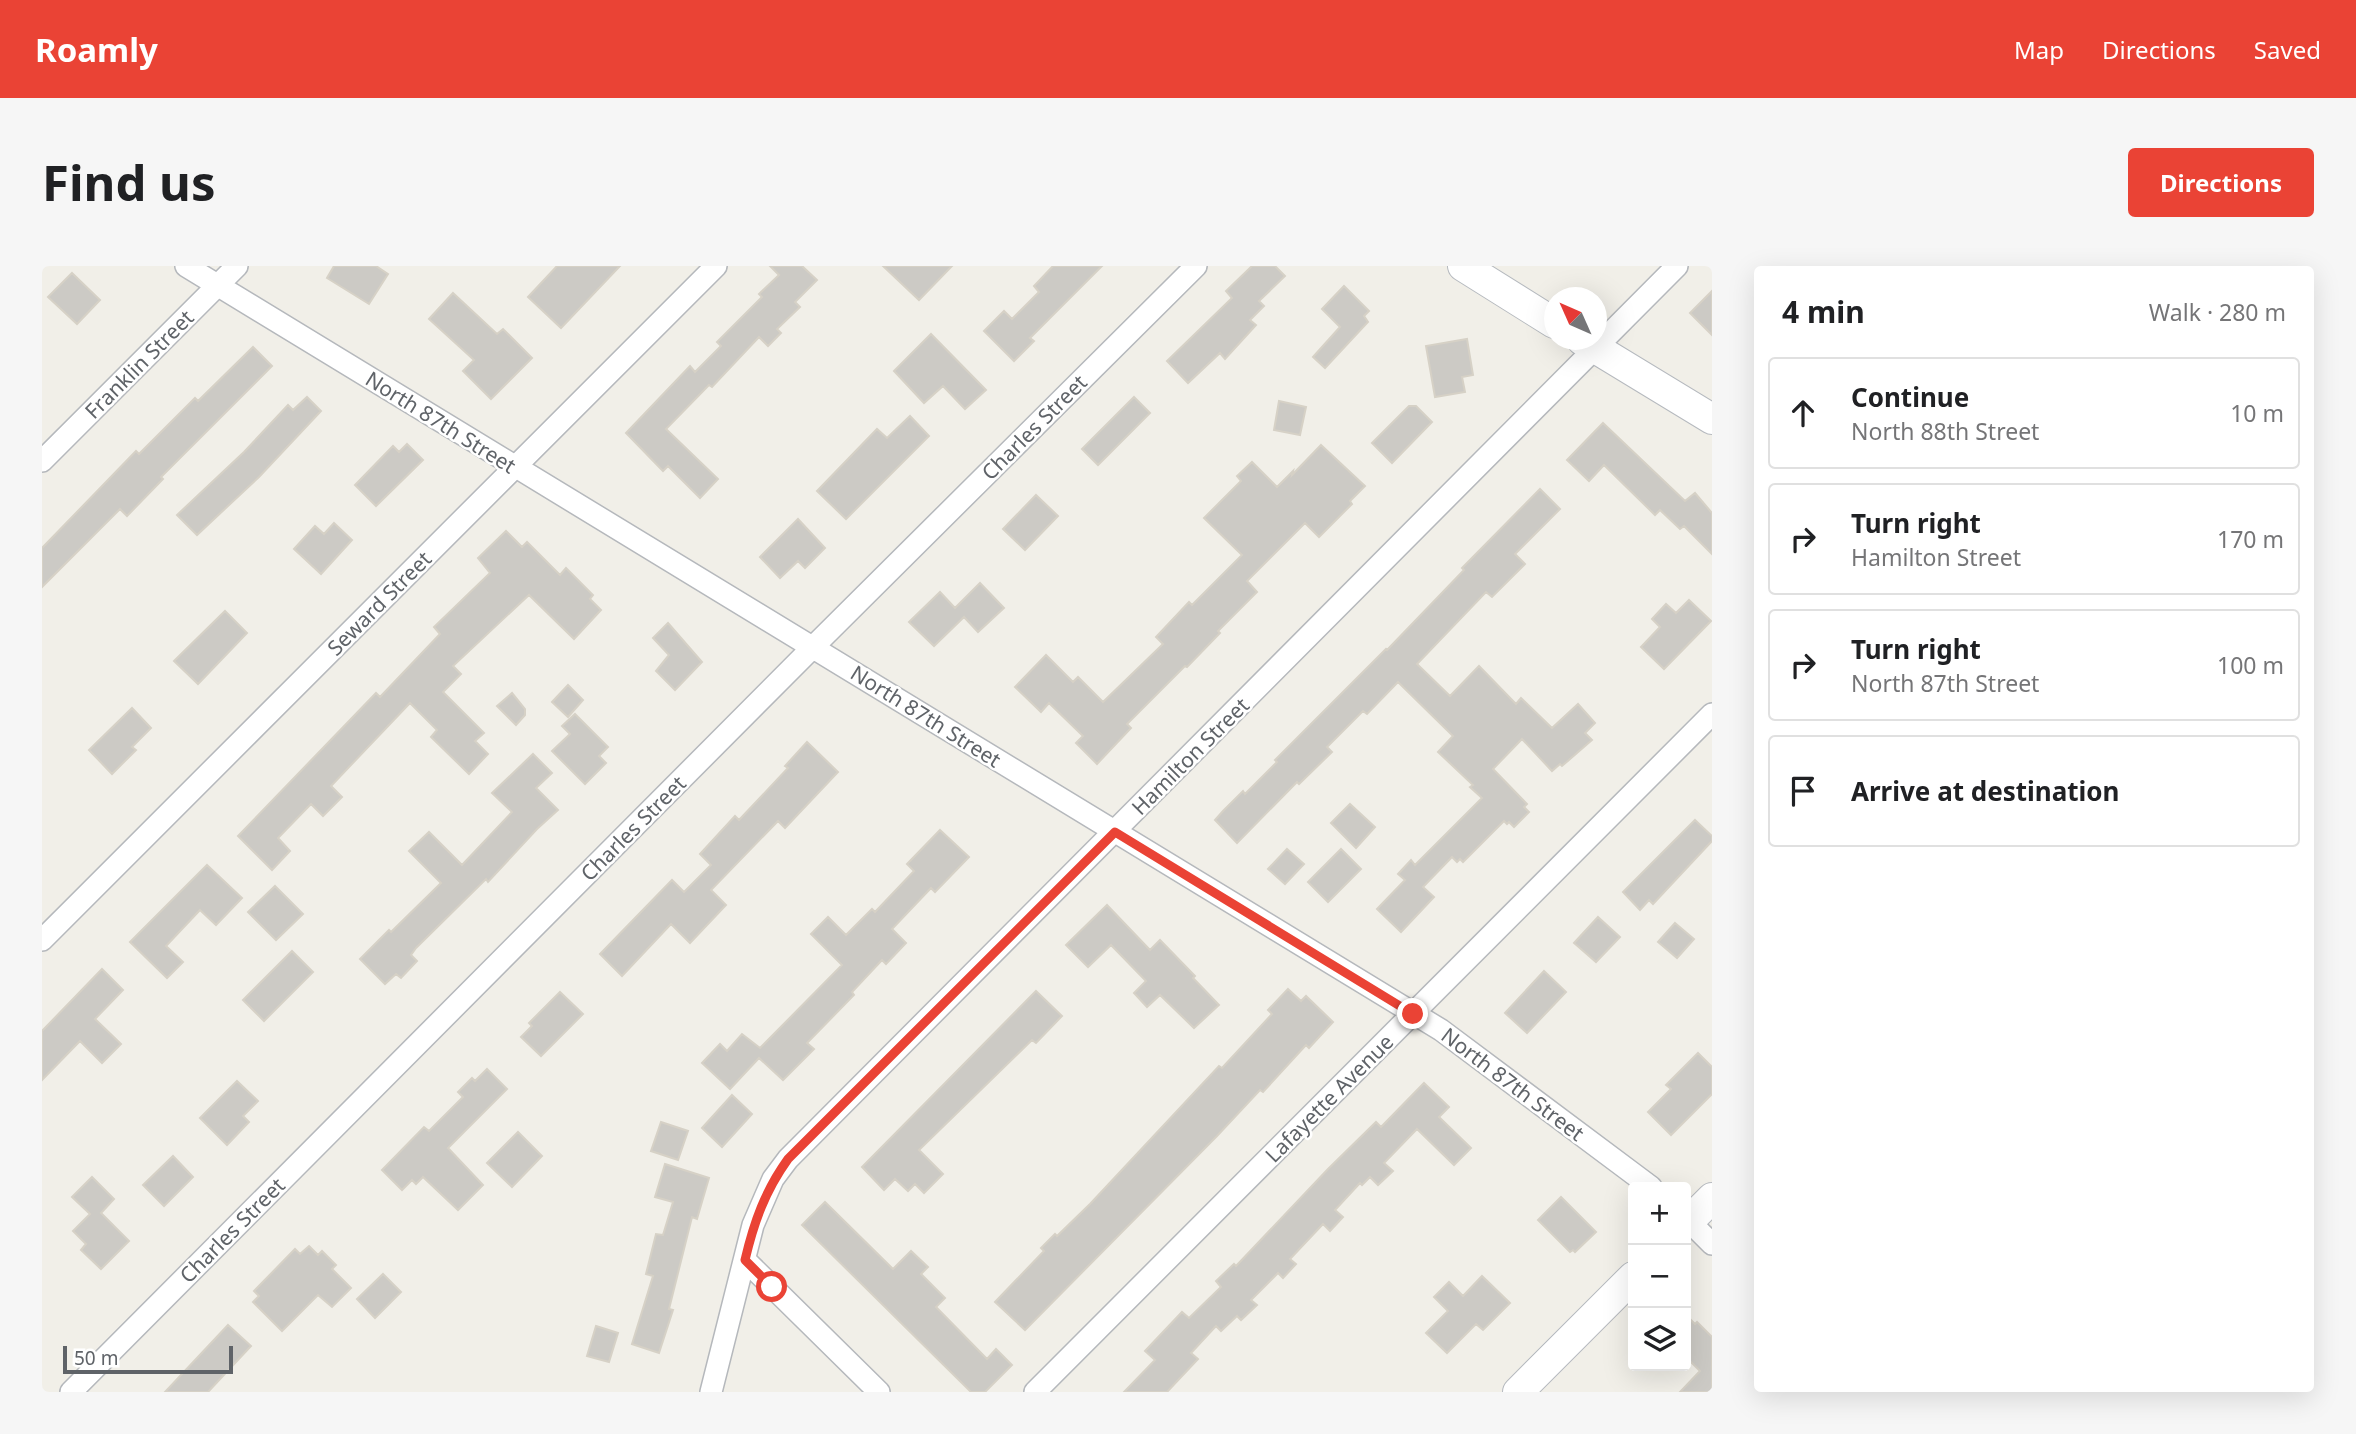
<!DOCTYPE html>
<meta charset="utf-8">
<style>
body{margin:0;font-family:"Noto Sans",sans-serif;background:#f6f6f6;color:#202124}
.controls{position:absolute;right:21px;bottom:21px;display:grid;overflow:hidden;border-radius:7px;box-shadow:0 7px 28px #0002}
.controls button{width:63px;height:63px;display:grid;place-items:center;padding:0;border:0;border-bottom:2px solid #e0e0e0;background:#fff;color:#202124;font:35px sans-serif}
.compass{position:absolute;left:1502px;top:21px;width:63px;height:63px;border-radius:50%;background:#fff;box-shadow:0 7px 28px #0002;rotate:315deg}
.scale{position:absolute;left:21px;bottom:18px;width:170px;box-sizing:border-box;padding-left:7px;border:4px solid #5f6368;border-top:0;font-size:19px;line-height:24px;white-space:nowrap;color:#5f6368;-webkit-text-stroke:5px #fff;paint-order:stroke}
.stop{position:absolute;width:21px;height:21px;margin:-16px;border:5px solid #ea4335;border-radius:50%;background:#fff}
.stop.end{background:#ea4335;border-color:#fff;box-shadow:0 2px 7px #0008}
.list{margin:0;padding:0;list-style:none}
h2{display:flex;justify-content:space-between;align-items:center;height:91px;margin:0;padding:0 28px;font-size:30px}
h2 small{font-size:23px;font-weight:400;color:#757577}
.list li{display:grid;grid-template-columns:46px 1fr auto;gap:21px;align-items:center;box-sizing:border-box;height:112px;margin:0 14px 14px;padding:0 14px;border:2px solid #e0e0e0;border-radius:7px}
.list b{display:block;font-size:26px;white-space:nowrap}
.list p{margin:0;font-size:23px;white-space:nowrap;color:#757577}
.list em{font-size:23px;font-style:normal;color:#757577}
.icon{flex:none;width:38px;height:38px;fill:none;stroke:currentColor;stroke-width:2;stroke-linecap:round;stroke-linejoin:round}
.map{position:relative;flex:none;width:1670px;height:1126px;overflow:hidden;border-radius:7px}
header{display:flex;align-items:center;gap:42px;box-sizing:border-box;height:98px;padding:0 35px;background:#ea4335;color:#fff}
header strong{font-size:33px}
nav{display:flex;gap:38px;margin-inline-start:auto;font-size:24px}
.intro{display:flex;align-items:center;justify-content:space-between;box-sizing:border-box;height:168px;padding:0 42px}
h1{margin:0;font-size:49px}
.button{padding:18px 32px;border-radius:7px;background:#ea4335;color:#fff;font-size:24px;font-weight:700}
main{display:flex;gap:42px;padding:0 42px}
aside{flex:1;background:#fff;border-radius:7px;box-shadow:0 7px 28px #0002}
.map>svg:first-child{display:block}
.building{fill:#cccac5;stroke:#d6d1c6;stroke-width:2}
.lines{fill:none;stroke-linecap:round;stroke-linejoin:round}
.street-casing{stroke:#b5b8bc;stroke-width:24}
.secondary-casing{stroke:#b6babf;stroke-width:32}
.street{stroke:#fff;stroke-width:21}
.secondary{stroke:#fff;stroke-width:30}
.route{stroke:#ea4335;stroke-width:9}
.labels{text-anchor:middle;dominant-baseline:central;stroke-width:5;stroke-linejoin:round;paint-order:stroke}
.street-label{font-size:21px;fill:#5f6368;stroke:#fff}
</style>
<header>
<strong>Roamly</strong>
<nav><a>Map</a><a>Directions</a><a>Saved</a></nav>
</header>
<div class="intro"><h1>Find us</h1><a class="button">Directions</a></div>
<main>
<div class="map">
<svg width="1670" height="1126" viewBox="0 0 1670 1126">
<rect width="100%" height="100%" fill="#f1efe8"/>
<!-- building -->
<path class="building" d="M292 0H334L346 8 327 38 285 12Z
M515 0H578L519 62 486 31Z
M728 0H760L775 14 753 36 758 41 735 63 739 67 726 80 717 71 670 121 667 119 624 163 676 213 658 232 626 200 621 205 584 167 648 100 653 106 679 80 675 76 720 31 717 28 737 9Z
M841 0H910L877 34Z
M1011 0H1060L988 72 992 75 972 95 942 65 962 45 970 53 997 26 992 20Z
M1210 0H1233L1243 10 1217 35 1222 40 1208 54 1214 59 1183 93 1178 87 1146 117 1125 95 1190 32 1184 25Z
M30 7 58 34 35 58 6 31Z
M1302 20 1327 45 1322 50 1326 56 1283 102 1271 91 1298 61 1280 43Z
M1670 25V69L1648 47Z
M411 27 455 68 461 63 490 92 449 133 421 105 432 94 387 53Z
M889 68 944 124 923 143 901 120 882 137 852 105Z
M1425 73 1431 109 1420 111 1423 126 1393 131 1384 80Z
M211 81 230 100 119 211 121 213 85 250 78 243 0 321V282L94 185 97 188 153 132 156 135Z
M265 131 279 145 217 211 155 269 135 249 202 186 246 139 251 144Z
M1092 131 1108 147 1056 199 1040 183Z
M1237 135 1264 141 1258 169 1232 164Z
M1367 140H1374L1390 156 1350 197 1330 177Z
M868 150 887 170 804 253 775 225 835 163 845 172Z
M1561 157 1643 235 1653 227 1670 247V288L1642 260 1638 263 1618 244 1613 249 1562 199 1547 215 1525 194Z
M365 178 381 194 334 240 313 219 351 180 357 186Z
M1279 179 1323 220 1308 235 1310 238 1277 271 1263 257 1205 315 1215 326 1176 365 1178 367 1145 401 1143 400 1085 458 1089 462 1055 498 1034 477 1041 470 1007 437 999 446 973 421 1004 389 1031 416 1036 411 1061 436 1121 378 1114 371 1147 336 1150 339 1200 289 1162 252 1199 215 1195 210 1210 196 1235 221 1251 205 1250 209Z
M1498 223 1518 243 1473 288 1483 298 1450 331 1444 326 1375 398 1408 430 1437 400 1474 438 1479 432 1510 462 1536 438 1553 457 1543 467 1550 474 1520 500 1518 498 1510 505 1480 473 1451 503 1485 538 1482 541 1487 546 1472 561 1467 556 1465 558 1462 555 1421 596 1418 593 1415 596 1410 591 1381 621 1392 631 1359 666 1335 643 1363 614 1356 608 1369 594 1373 599 1440 532 1428 521 1431 519 1396 486 1411 470 1356 416 1325 448 1321 445 1285 481 1290 486 1257 518 1255 516 1195 577 1173 554 1181 545 1201 525 1203 528 1235 496 1233 494 1344 383 1345 384 1422 304 1420 302Z
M994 229 1016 250 983 284 961 263Z
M756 253 783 282 763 302 756 295 738 312 718 291Z
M292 257 310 274 279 308 252 283 273 260 282 268Z
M464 265 480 281 485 276 518 309 524 302 551 329 548 333 559 344 532 373 487 329 411 400 419 408 401 426 442 467 433 475 446 488 427 508 389 471 395 464 368 437 289 520 300 531 281 550 269 538 236 572 248 585 230 604 196 570 334 427 338 431 398 368 392 361 448 307 436 292Z
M938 317 962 342 936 366 922 351 892 380 867 356 898 326 913 342Z
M1647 334 1669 355 1622 403 1599 381 1618 361 1610 353 1624 338 1634 347Z
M183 345 205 367 156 418 132 395Z
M626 357 660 396 633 424 614 405 627 389 611 372Z
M526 419 541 434 526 451 510 436Z
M470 427 483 443V449L474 459 455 440Z
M90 442 109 462 90 481 94 484 70 508 47 484Z
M533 448 566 481 557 490 564 497 543 518 510 485 528 468 520 460Z
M765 476 796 506 743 562 736 555 669 624 684 639 648 677 629 658 580 710 558 688 630 614 642 626 669 599 658 588 693 550 697 554 746 502 743 500Z
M491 488 510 507 494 522 516 544 495 563 446 616 444 613 374 682 369 689 375 695 359 712 354 708 343 718 318 693 347 664 349 666 399 617 367 585 387 566 420 599 470 546 450 527Z
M1308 538 1333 561 1314 582 1289 557Z
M1653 554 1670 570V575L1611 638 1607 634 1598 644 1581 626Z
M898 564 927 591 893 626 889 622 850 663 864 677 844 698 840 694 810 726 812 729 765 777 772 783 741 814 717 792 688 823 660 797 678 778 685 785 700 768 718 782 800 699 769 668 786 651 804 669 830 643 833 646 872 605 865 598Z
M1245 583 1262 598 1243 618 1226 603Z
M1299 583 1319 603 1286 636 1266 616Z
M165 599 200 632 174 659 158 644 124 680 141 696 125 712 88 676Z
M233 620 261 648 234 674 206 646Z
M1065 639 1108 684 1118 674 1153 710 1151 712 1177 739 1152 762 1118 729 1105 741 1092 727 1104 715 1069 679 1046 701 1024 679Z
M1556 651 1578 671 1554 696 1532 677Z
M1633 657 1652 673 1635 692 1616 676Z
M250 685 271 706 222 755 201 734Z
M60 703 81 724 53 753 79 778 60 797 38 775 0 814V765Z
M1502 705 1524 726 1485 767 1463 747Z
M1246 723 1259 735 1264 730 1291 756 1267 782 1264 779 1221 826 1218 824 1175 870 983 1064 953 1036 1002 985 999 982 1013 968 1015 970 1048 938 1177 800 1180 802 1230 748 1226 744Z
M994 725 1020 750 994 777 990 774 877 884 901 908 882 927 873 918 866 925 853 913 842 924 820 901Z
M518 726 541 748 499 790 479 771 490 760 487 757Z
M1656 787 1670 801V828L1629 869 1606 846 1629 823 1624 819Z
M445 803 465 823 406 882 441 919 416 944 381 911 374 918 370 914 360 924 340 904 382 861 387 865 421 831 416 826 430 812 433 815Z
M195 815 216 835 201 850 207 856 185 879 158 852Z
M1382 817 1407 841 1397 851 1429 882 1412 899 1375 863 1342 897 1351 905 1336 919 1328 911 1320 919 1318 917 1293 944 1301 951 1288 965 1281 958 1248 993 1254 998 1241 1012 1236 1007 1209 1034 1215 1039 1199 1054 1195 1050 1179 1065 1174 1060 1149 1087 1156 1093 1125 1126H1082L1113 1094 1103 1085 1140 1046 1147 1052 1179 1021 1174 1015 1192 998 1194 1000 1286 903 1334 856 1339 861Z
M690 829 710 848 680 881 660 862Z
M619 856 646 865 636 894 609 885Z
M476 866 500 890 470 921 445 897Z
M131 890 151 911 122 940 101 919Z
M623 898 667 912 655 953 650 951 627 1043 631 1044 617 1087 590 1078 611 1010 604 1008 614 968 621 969 631 936 613 931Z
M50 911 72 933 59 947 87 975 59 1003 39 984 44 978 31 965 48 948 30 931Z
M1519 931 1554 966 1533 986 1531 984 1528 986 1496 954Z
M783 936 851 1003 869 985 886 1001 879 1008 903 1032 894 1041 945 1093 954 1083 970 1099 943 1126H929L760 959Z
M267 980 276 989 280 985 294 999 290 1003 309 1022 290 1041 276 1029 240 1065 211 1036 217 1030 212 1025 253 983 258 988Z
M341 1008 359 1026 333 1052 315 1033Z
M1440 1010 1468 1037 1441 1064 1434 1058 1405 1087 1384 1067 1406 1045 1392 1031 1407 1016 1421 1030Z
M1644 1049 1653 1058 1655 1056 1670 1071V1126H1638L1658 1105 1644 1091Z
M186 1059 209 1080 166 1126H123Z
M554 1060 576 1067 567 1096 545 1090Z"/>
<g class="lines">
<defs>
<path id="street" d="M144 0 1399 764 1609 921
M0 195 195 0
M0 674 674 0
M1644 952 1670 978
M703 994 837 1126
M29 1126 771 381 1154 0
M669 1126 711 959 731 913 746 893 1635 0
M993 1126 1670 448"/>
<path id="secondary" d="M1421 0 1512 57
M1540 74 1670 153
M1644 958 1670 932
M1476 1126 1591 1011"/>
</defs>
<!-- street casing -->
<use href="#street" class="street-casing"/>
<!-- secondary casing -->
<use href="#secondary" class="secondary-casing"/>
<!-- street -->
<use href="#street" class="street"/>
<!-- secondary -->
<use href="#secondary" class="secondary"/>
</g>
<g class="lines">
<!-- route -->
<path class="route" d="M730 1021 703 994C712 956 723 925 746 893L1073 566 1371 748"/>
</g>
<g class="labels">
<!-- street labels -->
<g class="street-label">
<text transform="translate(97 98) rotate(-45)">Franklin Street</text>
<text transform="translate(399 156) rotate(32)">North 87th Street</text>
<text transform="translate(992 161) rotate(-45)">Charles Street</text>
<text transform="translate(337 337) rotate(-45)">Seward Street</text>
<text transform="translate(884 450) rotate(32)">North 87th Street</text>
<text transform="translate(1148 490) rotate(-45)">Hamilton Street</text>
<text transform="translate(591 562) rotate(-45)">Charles Street</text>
<text transform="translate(1471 818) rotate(37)">North 87th Street</text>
<text transform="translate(1287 832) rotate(-45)">Lafayette Avenue</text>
<text transform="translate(190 964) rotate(-45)">Charles Street</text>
</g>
</g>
</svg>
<div class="controls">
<button>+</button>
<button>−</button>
<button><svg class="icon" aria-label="layers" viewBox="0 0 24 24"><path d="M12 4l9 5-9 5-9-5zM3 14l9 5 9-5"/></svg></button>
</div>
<svg class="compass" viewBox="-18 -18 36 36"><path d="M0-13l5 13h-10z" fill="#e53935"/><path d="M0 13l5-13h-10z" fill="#757577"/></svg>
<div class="scale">50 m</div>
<div class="stop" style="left:730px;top:1021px"></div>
<div class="stop end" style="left:1371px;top:748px"></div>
</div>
<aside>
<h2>4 min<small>Walk · 280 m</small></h2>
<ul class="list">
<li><svg class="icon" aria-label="ahead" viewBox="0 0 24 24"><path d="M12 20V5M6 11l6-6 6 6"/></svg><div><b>Continue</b><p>North 88th Street</p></div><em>10 m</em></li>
<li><svg class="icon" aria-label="right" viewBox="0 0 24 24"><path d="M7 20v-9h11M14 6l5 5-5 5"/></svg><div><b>Turn right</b><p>Hamilton Street</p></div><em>170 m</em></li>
<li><svg class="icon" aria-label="right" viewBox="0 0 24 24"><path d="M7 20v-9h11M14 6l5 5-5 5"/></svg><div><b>Turn right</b><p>North 87th Street</p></div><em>100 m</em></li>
<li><svg class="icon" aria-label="arrive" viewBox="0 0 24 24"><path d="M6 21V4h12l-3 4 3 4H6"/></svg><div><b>Arrive at destination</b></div></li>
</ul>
</aside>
</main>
